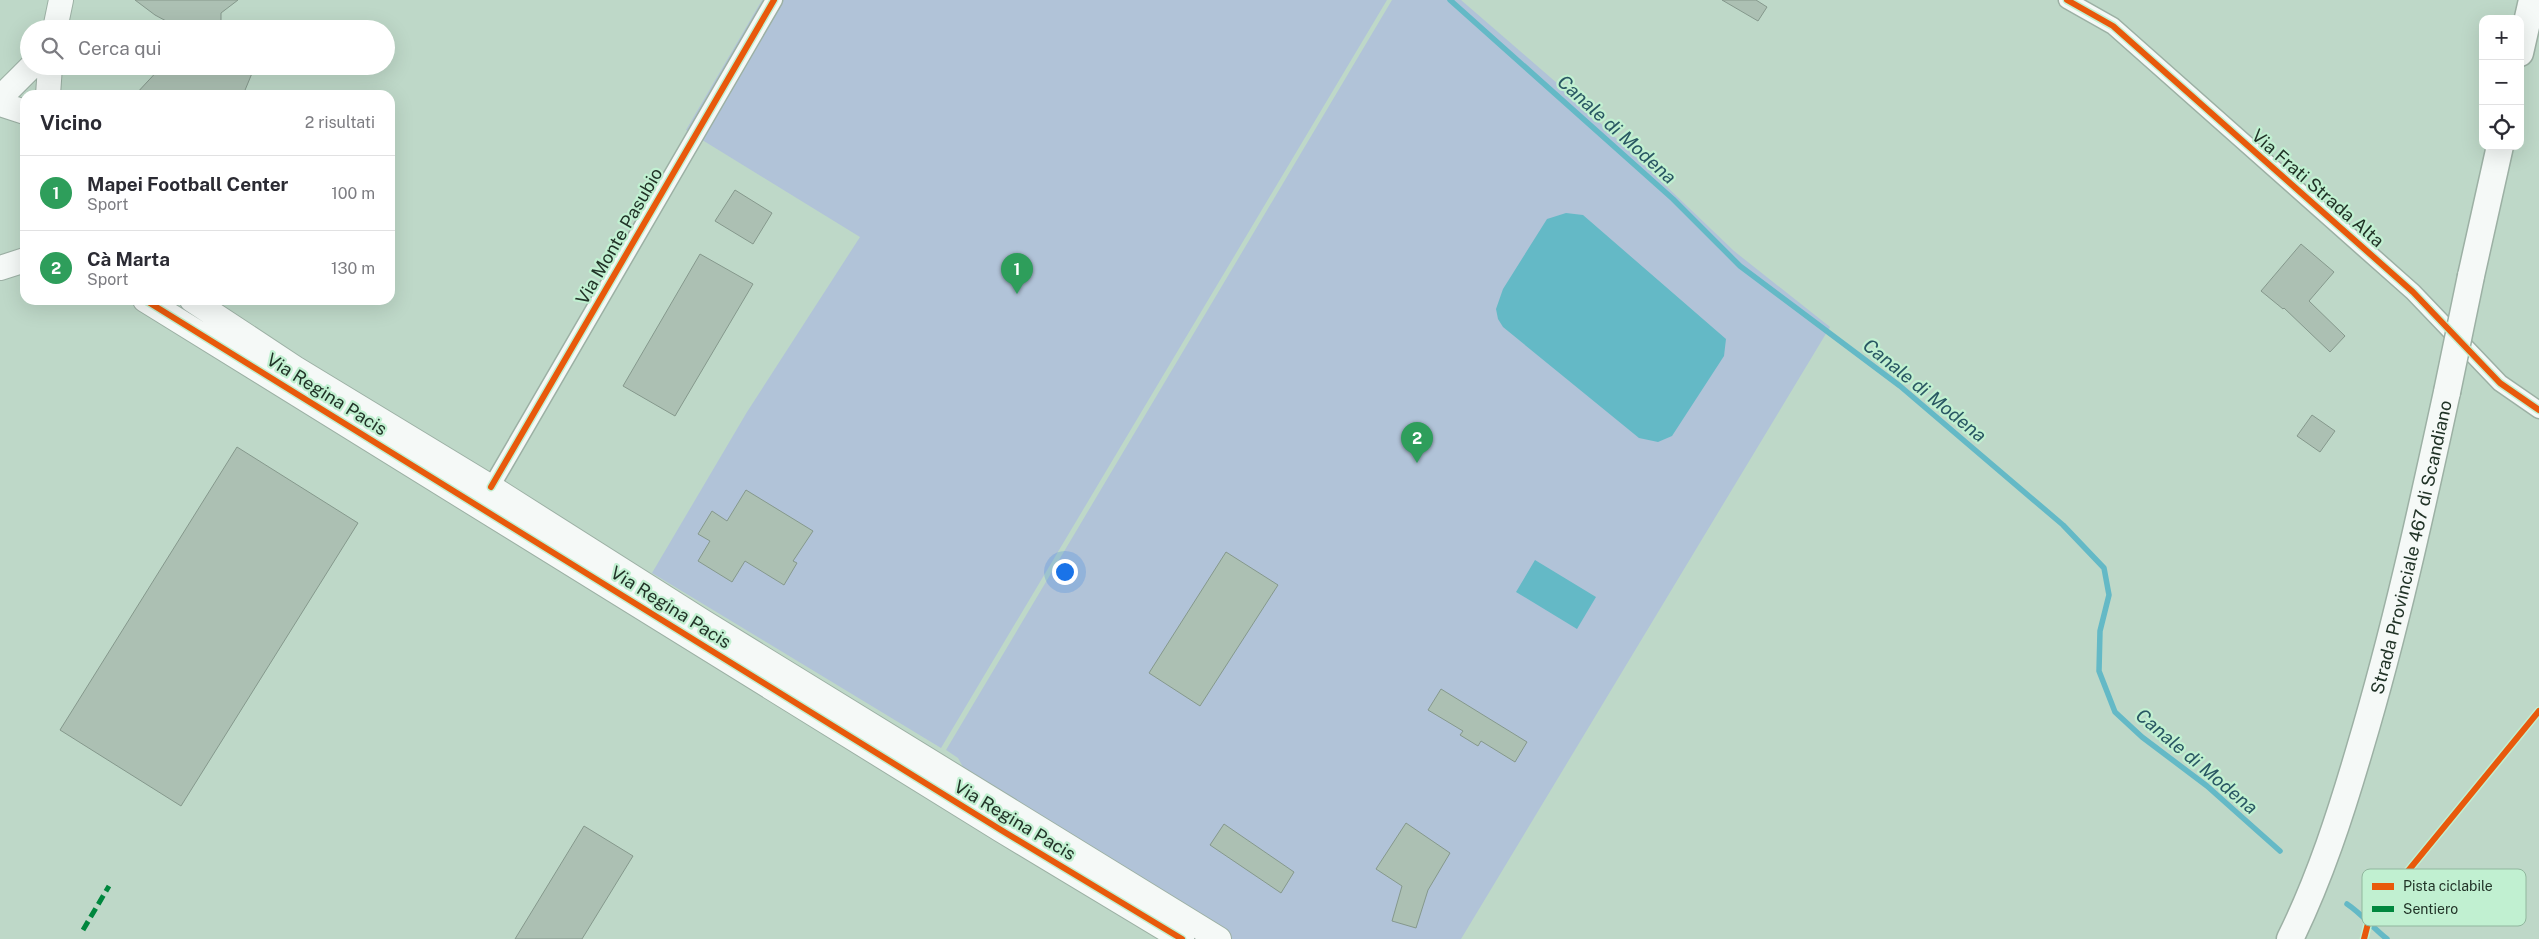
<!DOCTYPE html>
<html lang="it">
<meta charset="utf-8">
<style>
body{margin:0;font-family:"Public Sans",sans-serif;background:#f2f2f3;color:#2b2b33}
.controls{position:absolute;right:15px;top:15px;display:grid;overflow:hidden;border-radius:10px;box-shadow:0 5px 20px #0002}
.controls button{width:45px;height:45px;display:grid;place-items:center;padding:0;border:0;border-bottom:1px solid #e1e1e2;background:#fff;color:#2b2b33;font:25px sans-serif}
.you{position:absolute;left:1064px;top:571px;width:18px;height:18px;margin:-12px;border:4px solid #fff;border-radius:50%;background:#1a73e8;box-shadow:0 0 0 8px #1a73e833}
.badge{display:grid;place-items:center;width:32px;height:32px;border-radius:50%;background:#586d5f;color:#fff;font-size:16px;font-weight:700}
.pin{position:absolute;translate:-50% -41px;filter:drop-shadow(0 1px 2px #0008)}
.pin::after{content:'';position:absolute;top:26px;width:18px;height:15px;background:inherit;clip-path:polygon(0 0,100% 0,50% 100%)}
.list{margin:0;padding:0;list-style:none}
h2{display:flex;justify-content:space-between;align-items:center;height:65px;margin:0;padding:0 20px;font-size:21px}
h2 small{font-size:16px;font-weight:400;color:#7c7c81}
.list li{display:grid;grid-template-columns:32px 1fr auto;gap:15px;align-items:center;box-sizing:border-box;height:75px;padding:0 20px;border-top:1px solid #e1e1e2}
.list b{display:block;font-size:19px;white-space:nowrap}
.list p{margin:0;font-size:16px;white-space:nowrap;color:#7c7c81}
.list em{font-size:16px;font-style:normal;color:#7c7c81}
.icon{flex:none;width:28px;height:28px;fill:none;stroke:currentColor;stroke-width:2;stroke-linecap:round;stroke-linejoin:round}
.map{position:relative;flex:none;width:2539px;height:939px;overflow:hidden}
.search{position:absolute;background:#fff;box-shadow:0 5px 20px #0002;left:20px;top:20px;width:375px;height:55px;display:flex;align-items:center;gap:12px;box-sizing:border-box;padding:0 18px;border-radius:28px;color:#7c7c81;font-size:19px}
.panel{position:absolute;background:#fff;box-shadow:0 5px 20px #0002;left:20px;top:90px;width:375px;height:215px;border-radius:15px}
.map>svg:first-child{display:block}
.green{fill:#b1c3d8}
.water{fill:#64b9c6}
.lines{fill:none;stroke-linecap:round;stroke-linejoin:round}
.stream{stroke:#64b9c6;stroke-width:5.5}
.building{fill:#acc0b3;stroke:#85988c}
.street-casing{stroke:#9cb0a4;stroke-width:19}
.secondary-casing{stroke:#9cb0a4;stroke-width:26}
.primary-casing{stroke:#9cb0a4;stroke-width:29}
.street{stroke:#f5f9f7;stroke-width:16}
.secondary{stroke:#f5f9f7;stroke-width:24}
.primary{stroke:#f5f9f7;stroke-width:26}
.primary-bridge-casing{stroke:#9cb0a4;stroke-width:29;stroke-linecap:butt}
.primary-bridge{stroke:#f5f9f7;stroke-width:26}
.quiet{stroke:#00873e;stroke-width:5;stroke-dasharray:10 5;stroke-linecap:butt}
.cycleway-casing{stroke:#c1f0d1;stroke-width:9}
.cycleway{stroke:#e8590c;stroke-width:6}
.labels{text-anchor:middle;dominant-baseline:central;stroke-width:4.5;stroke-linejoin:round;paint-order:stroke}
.street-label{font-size:18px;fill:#213327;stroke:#c1f0d1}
.water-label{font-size:19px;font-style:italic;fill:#295763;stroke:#c1f0d1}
.key{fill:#c1f0d1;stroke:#91b79e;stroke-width:1}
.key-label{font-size:14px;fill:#213327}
</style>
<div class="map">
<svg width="2539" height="939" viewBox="0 0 2539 939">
<rect width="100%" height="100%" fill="#bed8c8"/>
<!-- green -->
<path class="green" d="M762 0H1387L941 748 652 573 747 412 860 237 686 130Z
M1392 0H1461L1573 97 1734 251 1830 327 1461 939H1213L981 799 958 758 946 750Z"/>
<!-- water -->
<path class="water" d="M1566 213 1583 215 1726 339 1724 356 1672 436 1658 442 1639 438 1503 327 1498 319 1496 309 1503 289 1547 219Z
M1535 560 1596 597 1577 629 1516 592Z"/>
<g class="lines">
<!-- stream -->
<path class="stream" d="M1450 0 1673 199 1740 266 1900 386 2063 525 2104 568 2109 595 2100 631 2099 671 2115 712 2142 737 2207 786 2280 851
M2347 904C2362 914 2373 928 2387 939"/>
</g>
<!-- building -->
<path class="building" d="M135 0H238L221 13V29H181L155 15Z
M1722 0H1756L1767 7 1758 21Z
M162 66H255L243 95H135Z
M735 190 772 213 753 244 715 221Z
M2301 244 2334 272 2309 301 2345 336 2330 352 2284 308 2283 309 2261 291Z
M700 254 753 284 675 416 623 386Z
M2312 415 2335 431 2320 452 2297 436Z
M237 447 358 523 181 806 60 730Z
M746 490 813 531 793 561 797 563 784 585 745 561 732 582 698 561 710 541 698 534 712 511 727 521Z
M1226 552 1278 585 1200 706 1149 673Z
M1441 689 1527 742 1515 762 1481 741 1478 746 1460 735 1463 731 1428 710Z
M1406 823 1450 853 1428 890 1416 928 1392 921 1402 886 1376 869Z
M1224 824 1294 872 1281 893 1210 845Z
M584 826 633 856 582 939H515Z"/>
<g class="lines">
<defs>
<path id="street" d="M2067 0 2113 26 2413 292 2500 383 2539 410
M491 487 774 0"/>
<path id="secondary" d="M55 29 61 0
M48 95 50 66
M0 98 32 66
M0 104 25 112
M0 268 25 260
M145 300 1001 830 1182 939
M192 300 295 368 491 487 702 621 1219 939"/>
<g id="primary">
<path d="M2520 53 2532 0"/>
<path d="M2471 276 2500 146"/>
<path id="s1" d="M2290 939C2320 878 2341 813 2360 748 2395 631 2421 512 2447 392"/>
</g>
</defs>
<!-- street casing -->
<use href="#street" class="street-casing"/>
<!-- secondary casing -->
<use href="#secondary" class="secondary-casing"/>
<!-- primary casing -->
<use href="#primary" class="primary-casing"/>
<!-- street -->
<use href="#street" class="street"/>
<!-- secondary -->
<use href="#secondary" class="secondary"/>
<!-- primary -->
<use href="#primary" class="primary"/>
<defs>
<path id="primary-bridge" d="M2447 392 2471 276"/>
</defs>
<!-- primary-bridge casing -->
<use href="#primary-bridge" class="primary-bridge-casing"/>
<!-- primary-bridge -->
<use href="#primary-bridge" class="primary-bridge"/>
<!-- quiet -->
<path class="quiet" d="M83 930 109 886"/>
<defs>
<path id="cycleway" d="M2067 0 2113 26 2413 292 2500 383 2539 410
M145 300 1001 830 1182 939
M491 487 774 0
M2364 939 2373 904 2408 871 2539 711"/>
</defs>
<!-- cycleway casing -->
<use href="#cycleway" class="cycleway-casing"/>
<!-- cycleway -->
<use href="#cycleway" class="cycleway"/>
</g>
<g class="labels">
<!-- street labels -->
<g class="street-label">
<text transform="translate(2318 188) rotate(41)">Via Frati Strada Alta</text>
<text transform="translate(619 236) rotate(-60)">Via Monte Pasubio</text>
<text transform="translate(327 394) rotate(32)">Via Regina Pacis</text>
<text stroke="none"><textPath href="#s1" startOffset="411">Strada Provinciale 467 di Scandiano</textPath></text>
<text transform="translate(671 607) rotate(32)">Via Regina Pacis</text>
<text transform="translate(1015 820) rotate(31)">Via Regina Pacis</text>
</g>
<!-- water labels -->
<g class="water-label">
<text transform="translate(1617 129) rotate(42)">Canale di Modena</text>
<text transform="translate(1925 390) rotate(39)">Canale di Modena</text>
<text transform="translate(2197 761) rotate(40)">Canale di Modena</text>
</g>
</g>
<!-- legend -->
<rect x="2362" y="869" width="164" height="57" rx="8" class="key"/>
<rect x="2372" y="883" width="22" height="7" fill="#e8590c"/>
<rect x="2372" y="906" width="22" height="6" fill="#00873e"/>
<g class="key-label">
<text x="2403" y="891">Pista ciclabile</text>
<text x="2403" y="914">Sentiero</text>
</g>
</svg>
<div class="controls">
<button>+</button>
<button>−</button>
<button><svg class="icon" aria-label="locate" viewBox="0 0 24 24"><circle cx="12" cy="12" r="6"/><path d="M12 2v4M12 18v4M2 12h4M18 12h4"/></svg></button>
</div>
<div class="you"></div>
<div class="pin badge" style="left:1017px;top:294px;background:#2e9e5b">1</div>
<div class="pin badge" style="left:1417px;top:463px;background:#2e9e5b">2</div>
<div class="search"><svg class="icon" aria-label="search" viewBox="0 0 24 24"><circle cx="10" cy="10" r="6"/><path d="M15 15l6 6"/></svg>Cerca qui</div>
<section class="panel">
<h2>Vicino<small>2 risultati</small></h2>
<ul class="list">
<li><span class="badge" style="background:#2e9e5b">1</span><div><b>Mapei Football Center</b><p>Sport</p></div><em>100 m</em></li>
<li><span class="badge" style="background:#2e9e5b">2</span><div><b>Cà Marta</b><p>Sport</p></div><em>130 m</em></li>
</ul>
</section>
</div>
